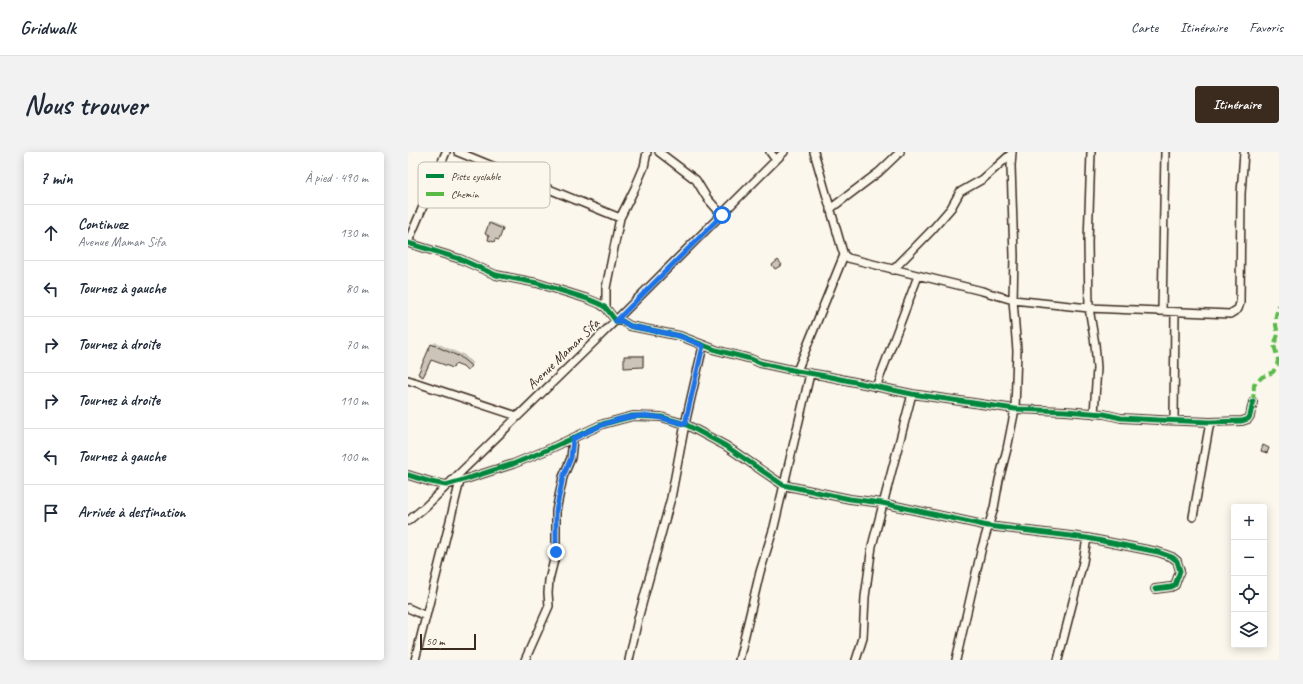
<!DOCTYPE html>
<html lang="fr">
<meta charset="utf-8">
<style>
body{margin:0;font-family:Caveat,sans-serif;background:#f2f2f3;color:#1f2937}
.controls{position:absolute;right:12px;bottom:12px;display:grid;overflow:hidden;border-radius:4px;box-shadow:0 2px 10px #0003}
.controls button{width:36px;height:36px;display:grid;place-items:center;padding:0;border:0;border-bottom:1px solid #e0e1e3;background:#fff;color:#1f2937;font:20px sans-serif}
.scale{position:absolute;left:12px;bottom:10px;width:56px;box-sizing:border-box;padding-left:4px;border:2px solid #3b2a1e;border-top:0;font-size:11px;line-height:14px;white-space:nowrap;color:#3b2a1e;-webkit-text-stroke:3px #fbf7ec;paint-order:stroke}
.stop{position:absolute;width:12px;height:12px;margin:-9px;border:3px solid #1a73e8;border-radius:50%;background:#fff}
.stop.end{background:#1a73e8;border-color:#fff;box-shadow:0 1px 4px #0008}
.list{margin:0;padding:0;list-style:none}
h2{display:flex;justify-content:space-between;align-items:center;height:52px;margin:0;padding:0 16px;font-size:17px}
h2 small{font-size:13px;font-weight:400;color:#747a83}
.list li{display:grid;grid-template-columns:26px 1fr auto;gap:12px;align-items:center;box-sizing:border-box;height:56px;padding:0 16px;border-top:1px solid #e0e1e3}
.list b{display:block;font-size:15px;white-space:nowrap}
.list p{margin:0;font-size:13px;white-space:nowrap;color:#747a83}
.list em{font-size:13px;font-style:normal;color:#747a83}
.icon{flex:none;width:22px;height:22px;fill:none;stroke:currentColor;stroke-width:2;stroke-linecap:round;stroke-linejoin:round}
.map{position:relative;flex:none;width:871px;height:508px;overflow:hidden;border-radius:4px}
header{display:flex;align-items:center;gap:24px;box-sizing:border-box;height:56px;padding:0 20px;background:#fff;border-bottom:1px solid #e0e1e3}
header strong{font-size:19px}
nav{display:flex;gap:22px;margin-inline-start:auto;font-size:14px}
.intro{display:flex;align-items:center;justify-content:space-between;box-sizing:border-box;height:96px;padding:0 24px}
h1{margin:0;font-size:28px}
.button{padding:10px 18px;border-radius:4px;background:#3b2a1e;color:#fff;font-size:14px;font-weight:700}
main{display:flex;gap:24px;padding:0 24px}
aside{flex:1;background:#fff;border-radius:4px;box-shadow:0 2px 10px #0003}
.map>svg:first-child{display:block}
.shadow{fill:#0003}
.building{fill:#ccc4b9;stroke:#3b2a1e}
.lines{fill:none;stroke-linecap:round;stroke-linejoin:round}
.minor-casing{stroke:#3b2a1e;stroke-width:10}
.minor{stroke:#fbf7ec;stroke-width:7}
.quiet{stroke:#58b947;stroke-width:4;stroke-dasharray:8 4;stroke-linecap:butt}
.cycleway-casing{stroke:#fbf7ec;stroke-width:8}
.cycleway{stroke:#00873e;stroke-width:5}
.route{stroke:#1a73e8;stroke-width:5}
.labels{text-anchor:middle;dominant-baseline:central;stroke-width:3;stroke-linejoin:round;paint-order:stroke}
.street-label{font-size:14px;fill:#3b2a1e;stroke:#fbf7ec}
.key{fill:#fbf7ec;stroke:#c1baae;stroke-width:1}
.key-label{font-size:11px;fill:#3b2a1e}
</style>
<header>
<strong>Gridwalk</strong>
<nav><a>Carte</a><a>Itinéraire</a><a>Favoris</a></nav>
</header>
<div class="intro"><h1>Nous trouver</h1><a class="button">Itinéraire</a></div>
<main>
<aside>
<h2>7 min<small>À pied · 490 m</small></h2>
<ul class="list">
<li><svg class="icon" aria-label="ahead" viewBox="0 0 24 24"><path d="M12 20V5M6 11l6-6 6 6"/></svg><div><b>Continuez</b><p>Avenue Maman Sifa</p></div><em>130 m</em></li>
<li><svg class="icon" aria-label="left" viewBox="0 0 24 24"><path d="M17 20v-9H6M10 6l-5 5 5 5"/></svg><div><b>Tournez à gauche</b></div><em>80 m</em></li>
<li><svg class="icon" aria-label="right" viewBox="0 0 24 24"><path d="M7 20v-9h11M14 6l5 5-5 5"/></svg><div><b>Tournez à droite</b></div><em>70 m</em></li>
<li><svg class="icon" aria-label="right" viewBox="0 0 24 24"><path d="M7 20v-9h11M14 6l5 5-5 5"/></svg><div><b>Tournez à droite</b></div><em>110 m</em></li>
<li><svg class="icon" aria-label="left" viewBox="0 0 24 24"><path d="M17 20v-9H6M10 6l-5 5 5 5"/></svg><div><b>Tournez à gauche</b></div><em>100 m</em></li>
<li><svg class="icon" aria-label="arrive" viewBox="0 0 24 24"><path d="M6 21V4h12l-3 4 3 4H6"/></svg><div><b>Arrivée à destination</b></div></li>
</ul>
</aside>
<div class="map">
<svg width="871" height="508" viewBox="0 0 871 508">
<rect width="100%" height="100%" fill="#fbf7ec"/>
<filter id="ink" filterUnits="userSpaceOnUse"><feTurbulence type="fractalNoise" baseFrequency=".025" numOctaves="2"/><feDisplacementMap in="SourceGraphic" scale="8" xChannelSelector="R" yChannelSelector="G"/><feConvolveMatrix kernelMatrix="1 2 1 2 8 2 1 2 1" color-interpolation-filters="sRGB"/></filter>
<g filter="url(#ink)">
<!-- shadow -->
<path class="shadow" d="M83 70 96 75 92 85 86 89 82 72Z
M27 190 53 202 54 201 65 211 59 217 55 214 48 212 45 215 24 207 18 221 15 224 24 193Z
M219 203H236V213L234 214 217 205Z"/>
<!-- building -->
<path class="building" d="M81 71 95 77 91 88 87 87 86 90 80 88 81 84 77 82Z
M370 108 374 113 367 117 364 113Z
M23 192 50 204V203L63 214 59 219 55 215 47 212 45 216 23 208 15 225 10 222Z
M216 204H235V215L216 216Z
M855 293 861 296 859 301 853 299Z"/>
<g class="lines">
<defs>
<path id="minor" d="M50 0 212 66
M251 0 288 28 299 46 314 63
M362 0 368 8
M406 0 434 97 436 103 440 106 574 139 605 148 681 156 822 162 830 157 832 151 833 42 836 0
M683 0 680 90 681 156 687 192 689 216 686 262
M422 57 471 20 492 0
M0 90 38 0
M0 91 52 107 88 123 129 131 180 147 192 152 198 156 208 169H214L222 174 272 184 308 198 343 207 352 211 389 219 418 224 504 242 607 257 657 259 696 262 713 266 751 268 802 270 834 269 840 267 842 264 845 250
M485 118 524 78 543 56 552 40 575 27 604 1
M198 156V136L212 66 227 36 236 15 239 0
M754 159 757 0
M389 219 436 103
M0 228 109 264
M468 235 510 124
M766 268 767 160
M0 323 23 330 38 333 52 329 105 312 139 298 195 272 225 264 253 265 277 272 318 294 375 333 442 347 474 351 580 374 679 386 750 400 764 405 769 409 772 419 767 433 763 435 747 437
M785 365 802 270
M0 369 17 355 185 191 376 0
M0 456 18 464
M7 508 52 329
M117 508 141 454 140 441 141 428 148 400V359L155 325 163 306 165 287
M221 508 230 467 263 346 277 272 295 194
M331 508 352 420 366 375 402 222
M448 508 455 486 457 445 464 394 504 242
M548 508 574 395 586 356 591 328 599 297 607 257 609 199 605 148 606 104 603 14 604 0
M650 508 675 410 679 386"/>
</defs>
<!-- minor casing -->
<use href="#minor" class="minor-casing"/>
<!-- minor -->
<use href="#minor" class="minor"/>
<!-- quiet -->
<path class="quiet" d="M845 250 846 233 854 225 865 220 869 213 870 208 866 193 870 183 868 173V163L871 153"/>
<defs>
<path id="cycleway" d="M0 91 52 107 88 123 129 131 180 147 192 152 198 156 208 169H214L222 174 272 184 308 198 343 207 352 211 389 219 418 224 504 242 607 257 657 259 696 262 713 266 751 268 802 270 834 269 840 267 842 264 845 250
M0 323 23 330 38 333 52 329 105 312 139 298 195 272 225 264 253 265 277 272 318 294 375 333 442 347 474 351 580 374 679 386 750 400 764 405 769 409 772 419 767 433 763 435 747 437"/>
</defs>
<!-- cycleway casing -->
<use href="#cycleway" class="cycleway-casing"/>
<!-- cycleway -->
<use href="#cycleway" class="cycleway"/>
</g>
</g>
<g class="lines" filter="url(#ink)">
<!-- route -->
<path class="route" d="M148 400V359L155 325 163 306 165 287C188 275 214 262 241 264 253 265 265 269 277 272L295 194 272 184 222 174 214 169H208L314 63"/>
</g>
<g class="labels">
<!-- street labels -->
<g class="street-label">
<text transform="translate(155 202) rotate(-44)">Avenue Maman Sifa</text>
</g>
</g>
<!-- legend -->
<rect x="10" y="10" width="132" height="46" rx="6" class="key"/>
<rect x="18" y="22" width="18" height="4" fill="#00873e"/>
<rect x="18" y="40" width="18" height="4" fill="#58b947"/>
<g class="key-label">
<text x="43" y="28">Piste cyclable</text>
<text x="43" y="46">Chemin</text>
</g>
</svg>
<div class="controls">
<button>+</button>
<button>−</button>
<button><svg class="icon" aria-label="locate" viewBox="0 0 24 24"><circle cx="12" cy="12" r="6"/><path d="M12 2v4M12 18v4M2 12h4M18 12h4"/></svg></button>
<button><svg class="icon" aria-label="layers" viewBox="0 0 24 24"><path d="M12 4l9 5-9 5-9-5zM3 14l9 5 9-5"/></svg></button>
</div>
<div class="scale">50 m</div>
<div class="stop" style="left:314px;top:63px"></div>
<div class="stop end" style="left:148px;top:400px"></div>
</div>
</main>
